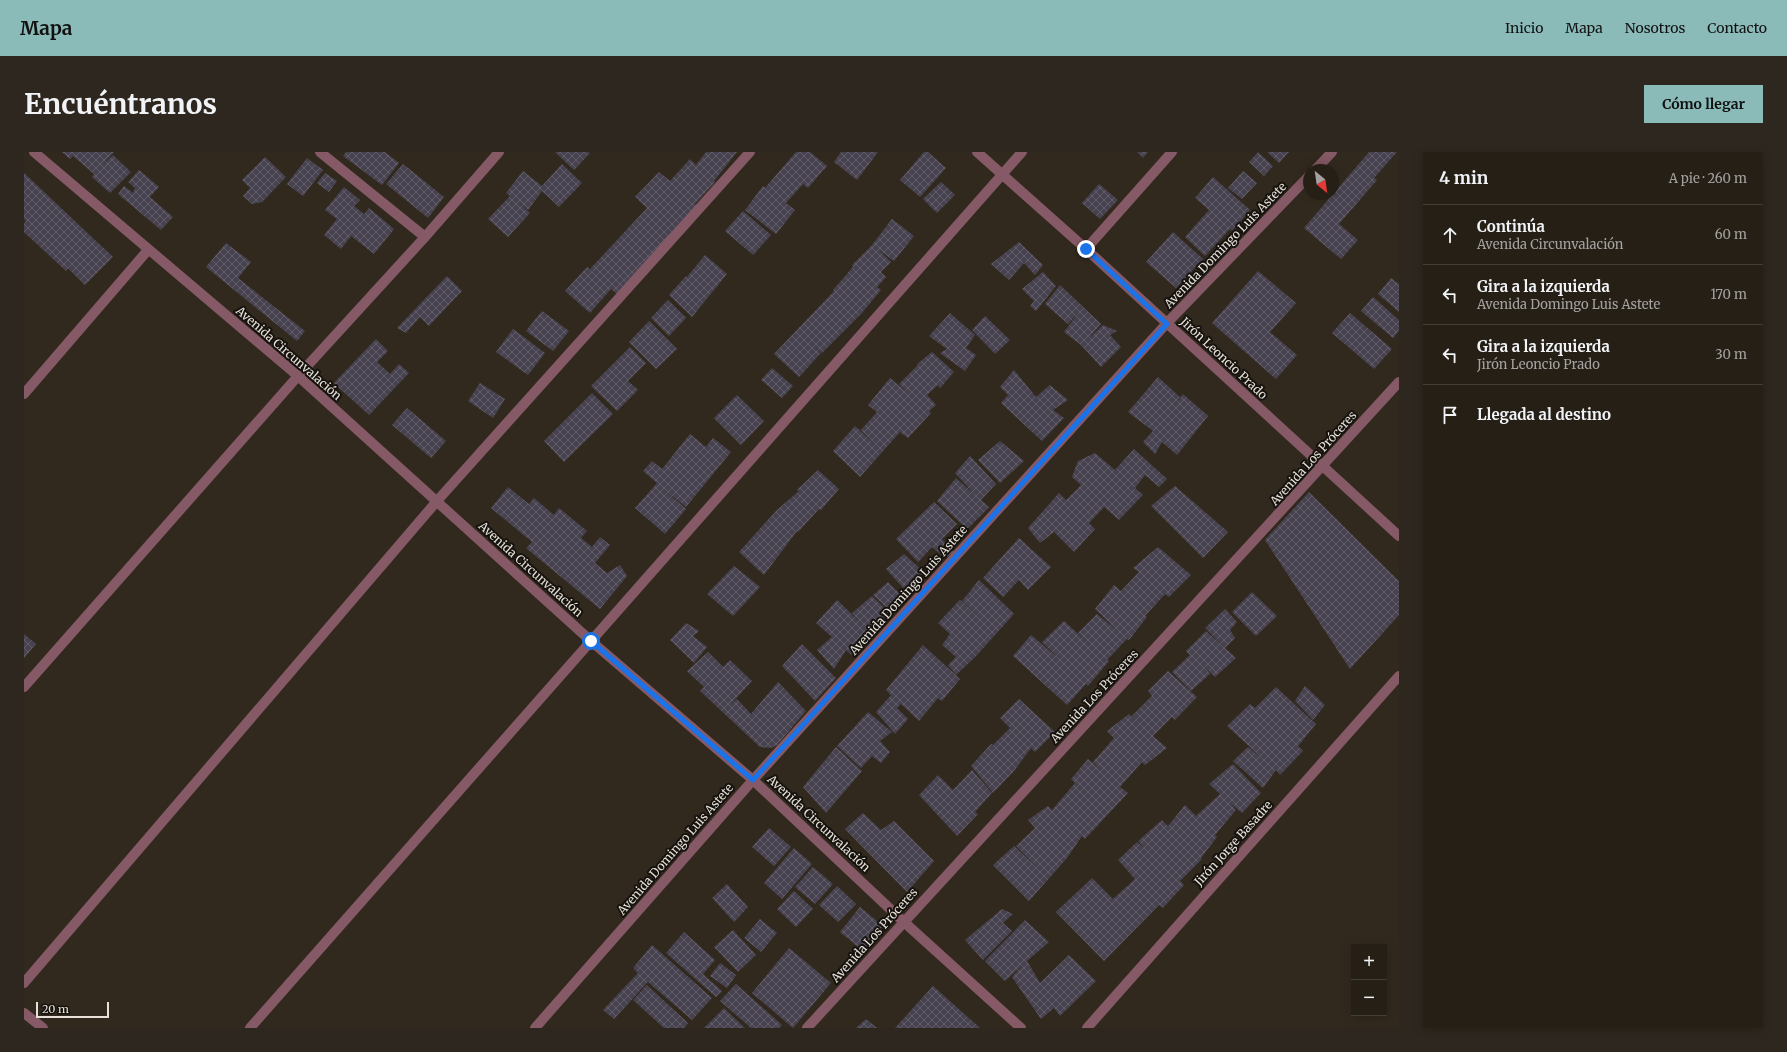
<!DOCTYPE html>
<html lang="es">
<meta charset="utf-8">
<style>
body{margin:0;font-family:Merriweather,serif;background:#2e271f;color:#f1f3f6}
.controls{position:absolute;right:12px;bottom:12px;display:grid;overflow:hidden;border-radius:0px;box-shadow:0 2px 10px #0003}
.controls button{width:36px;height:36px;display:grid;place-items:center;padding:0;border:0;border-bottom:1px solid #423d35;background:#261f16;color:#f1f3f6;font:20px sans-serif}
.compass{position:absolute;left:1279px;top:12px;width:36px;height:36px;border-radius:50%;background:#261f16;box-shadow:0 2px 10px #0003;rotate:151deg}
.scale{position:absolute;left:12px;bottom:10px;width:73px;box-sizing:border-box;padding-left:4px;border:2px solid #e7e1da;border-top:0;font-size:11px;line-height:14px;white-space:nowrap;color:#e7e1da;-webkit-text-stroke:3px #16120d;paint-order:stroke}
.stop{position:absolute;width:12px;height:12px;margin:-9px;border:3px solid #1a73e8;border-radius:50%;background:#fff}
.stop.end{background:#1a73e8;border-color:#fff;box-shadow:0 1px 4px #0008}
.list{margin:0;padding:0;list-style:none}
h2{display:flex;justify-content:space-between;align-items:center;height:52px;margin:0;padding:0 16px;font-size:17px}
h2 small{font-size:13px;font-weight:400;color:#a4a2a1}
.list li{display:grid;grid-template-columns:26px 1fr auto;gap:12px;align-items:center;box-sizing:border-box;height:60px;padding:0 16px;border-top:1px solid #423d35}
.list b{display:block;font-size:15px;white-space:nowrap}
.list p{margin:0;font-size:13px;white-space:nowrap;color:#a4a2a1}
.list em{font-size:13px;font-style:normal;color:#a4a2a1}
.icon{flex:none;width:22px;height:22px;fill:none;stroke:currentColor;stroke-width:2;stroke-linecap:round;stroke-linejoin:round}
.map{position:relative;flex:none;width:1375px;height:876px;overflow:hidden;border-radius:0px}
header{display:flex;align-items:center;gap:24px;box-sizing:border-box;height:56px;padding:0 20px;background:#8bbbb9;color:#111}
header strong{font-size:19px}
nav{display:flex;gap:22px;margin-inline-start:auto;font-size:14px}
.intro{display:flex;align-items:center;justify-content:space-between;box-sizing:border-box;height:96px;padding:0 24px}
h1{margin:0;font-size:28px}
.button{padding:10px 18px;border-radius:0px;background:#8bbbb9;color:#111;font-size:14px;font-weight:700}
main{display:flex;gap:24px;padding:0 24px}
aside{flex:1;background:#261f16;border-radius:0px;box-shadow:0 2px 10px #0003}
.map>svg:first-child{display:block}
.building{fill:url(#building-cross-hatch)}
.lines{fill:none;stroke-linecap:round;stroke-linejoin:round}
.minor{stroke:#865966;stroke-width:10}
.tertiary{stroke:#865966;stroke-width:10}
.route{stroke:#1a73e8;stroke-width:5}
.labels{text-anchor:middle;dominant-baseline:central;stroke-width:4;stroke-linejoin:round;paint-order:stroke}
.street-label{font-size:12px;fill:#e7e1da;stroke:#16120d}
</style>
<header>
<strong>Mapa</strong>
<nav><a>Inicio</a><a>Mapa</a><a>Nosotros</a><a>Contacto</a></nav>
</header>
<div class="intro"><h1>Encuéntranos</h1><a class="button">Cómo llegar</a></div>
<main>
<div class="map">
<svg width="1375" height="876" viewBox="0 0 1375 876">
<defs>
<pattern id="building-cross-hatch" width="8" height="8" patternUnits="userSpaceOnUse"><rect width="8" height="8" fill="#474250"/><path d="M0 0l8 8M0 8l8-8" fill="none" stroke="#625d69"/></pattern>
</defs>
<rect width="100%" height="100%" fill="#32291e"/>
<!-- building -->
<path class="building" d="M38 0H90L78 13 89 3 107 20 86 41 68 25 70 22 49 4 46 7Z
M322 0H361L375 11 358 33 319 4Z
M531 0H564L566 1 550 18Z
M682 0H713L690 29 691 30 671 52 674 55 593 142 587 137 566 161 541 139 563 115 572 123 566 117 623 56 611 45 635 20 646 29 666 7 672 13Z
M772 0H786L803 14 784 36 779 32 762 51 771 58 752 82 721 58 739 34 741 36Z
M817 0H854L833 28 810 10Z
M900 0H904L922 16 896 45 876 28Z
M1113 0H1124L1119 6Z
M1234 0 1249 14 1240 24 1225 10Z
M1243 0H1265L1255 11Z
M1345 0H1373L1350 26 1353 28 1315 72 1334 88 1317 107 1280 76Z
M241 5 262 25 238 50 228 52 219 44 226 36 218 28Z
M283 6 299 18 279 44 263 32Z
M379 12 420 45 404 66 362 32Z
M538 12 558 31 535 55 518 39 504 58 494 50 506 61 484 85 464 67 486 44 482 41 499 19 518 34Z
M115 18 135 35 126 45 149 65 137 78 94 42 100 34 109 41 111 36 104 30Z
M1219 19 1233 31 1218 47 1204 36Z
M0 21 89 105 61 133 44 116 42 119 0 80V72L2 69 0 67Z
M301 21 313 29 305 40 293 31Z
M1189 25 1226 58 1208 79 1206 77 1181 104 1161 85 1185 58 1171 46Z
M917 30 931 43 913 61 899 47Z
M1075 32 1094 48 1076 67 1058 51Z
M320 35 336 48 330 54 340 62 345 56 370 77 350 102 327 84 317 97 300 83 313 67 301 58Z
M719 59 747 83 729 103 701 79Z
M868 67 890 84 870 109 855 98 867 110 857 120 862 125 853 135 857 138 837 162 798 201 788 192 797 201 775 225 750 202 810 139 809 138 829 115 828 113 848 93Z
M1149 80 1179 107 1152 136 1122 110Z
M995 90 1019 113 1011 123 1000 111 985 128 967 112Z
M202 91 227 110 214 126 281 179 273 189 182 115Z
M681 103 703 122 668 165 645 143 662 124 663 125Z
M1234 119 1272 151 1246 180 1273 203 1252 227 1188 171Z
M1019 120 1032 134 1012 159 1006 154 1010 149 998 137Z
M423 124 438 139 405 174 396 165 382 181 373 176Z
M1367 126 1375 132V160L1354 142Z
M1036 133 1077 172 1063 188 1079 173 1093 179 1086 183 1097 195 1077 215 1057 193 1040 180 1055 160 1044 172 1021 152Z
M1349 145 1375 168V179L1369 186 1337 159Z
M644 148 662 166 645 184 627 166Z
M518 159 545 179 529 199 502 179Z
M926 161 951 183 942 196 952 203 941 219 916 201 923 197 905 184Z
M1326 161 1368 197 1350 217 1308 181Z
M961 164 986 188 971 202 948 178Z
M625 169 653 197 632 217 605 190Z
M489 177 521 201 504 223 472 200Z
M352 187 364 199 353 210 366 222 375 212 385 221 345 263 310 231Z
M606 195 622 211 604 229 614 238 593 259 567 234Z
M908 200 930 220 916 236 914 233 903 243 912 253 905 259 907 261 884 286 876 280 836 325 809 299 831 274 854 295 837 278 853 260 844 253 866 226 885 242 875 232 894 213 893 212Z
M748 216 769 234 758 246 737 228Z
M990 218 1012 245 1026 233 1044 248 1029 258 1040 266 1018 289 977 251 984 243 976 235Z
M1134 225 1156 245 1146 259 1159 242 1184 264 1153 303 1138 290 1131 302 1119 290 1129 279 1104 260Z
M456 231 481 247 469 266 444 249Z
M568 241 589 262 540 310 520 289Z
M713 243 740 269 717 293 690 266Z
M383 256 422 289 407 306 368 273Z
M666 282 682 295 689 286 707 300 662 355 638 336 662 357 641 382 611 356 633 331 619 319 628 309 638 317Z
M976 289 1000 309 976 331 954 308Z
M1110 297 1143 327 1135 335 1121 323 1111 336 1119 343 1095 368 1080 355 1065 371 1071 377 1050 400 1030 380 1016 391 1004 376 1035 341 1042 348 1057 333 1048 325 1054 309 1071 301 1091 318Z
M946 304 972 332 957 348 965 355 943 377 913 349 932 326 951 343 931 321Z
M794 318 815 337 797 358 795 357 774 380 773 379 740 423 715 400 753 358 775 339 773 338Z
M1151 334 1204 380 1179 406 1127 354Z
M484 335 505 352 510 346 530 363 535 356 563 379 557 386 568 395 576 385 586 393 571 411 583 421 596 413 603 424 576 457 502 396 508 390 467 356Z
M1285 340 1375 429V463L1326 517 1241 388Z
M910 350 933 372 918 387 930 400 921 406 908 395 894 410 872 387Z
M995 386 1027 415 1004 438 995 428 979 445 959 426Z
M1134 395 1167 423 1145 445 1141 442 1121 464 1123 465 1105 488 1103 487 1083 508 1085 509 1064 534 1062 532 1043 553 989 504 1007 483 1037 508 1018 490 1040 469 1073 499 1054 481 1073 462 1095 480 1071 457 1090 433 1097 439 1115 420 1109 416Z
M880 402 900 420 883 440 862 417Z
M710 414 736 435 709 464 683 442Z
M955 428 990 462 952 504 932 523 924 513 932 505 918 493 926 482 914 471 936 448 959 470 938 449Z
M864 430 879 445 866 459 849 443Z
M1228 440 1253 464 1232 484 1208 460Z
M848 444 865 460 847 481 849 483 831 506 822 498 810 517 793 498 808 485 792 471 813 448 837 471 828 461Z
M1201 457 1213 470 1206 478 1211 486 1201 496 1181 476Z
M662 471 675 479 669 484 683 495 670 511 646 488Z
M1182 479 1212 506 1191 525 1179 514 1186 522 1167 539 1148 520 1166 503 1162 499Z
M0 482 12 492 0 506Z
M778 492 812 526 791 549 758 514Z
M899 493 936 527 918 549 914 546 895 569 877 552 873 556 884 567 871 582 852 560 867 543 862 538Z
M684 500 699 515 706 508 728 529 706 553 713 547 727 562 754 530 782 559 753 593 747 596 736 595 676 539 680 535 663 519Z
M1144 519 1173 545 1151 568 1148 565 1129 584 1143 596 1121 613 1118 610 1096 635 1104 641 1061 687 1058 684 1043 706 1005 749 969 713 990 694 1015 718 992 694 1011 676 1004 668 1024 654 1028 658 1051 631 1047 627 1064 607 1078 619 1069 610 1090 586 1083 579 1105 562 1118 574 1108 564 1128 544 1124 539Z
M1281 534 1301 553 1289 568 1271 549Z
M1252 535 1292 572 1274 594 1279 599 1256 623 1252 618 1239 636 1209 609 1224 595 1239 607 1203 574 1226 552 1231 556Z
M995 547 1031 580 1011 600 1007 596 990 619 969 641 947 614 967 592 969 593 986 576 976 566Z
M844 560 868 580 856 589 866 600 857 611 848 604 837 616 813 594Z
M812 595 838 619 802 661 779 635Z
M1209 612 1237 641 1218 661 1206 651 1212 658 1191 683 1193 685 1177 706 1178 707 1156 729 1160 733 1139 756 1135 753 1080 809 1032 760 1068 726 1089 747 1111 727 1094 708 1113 690 1121 697 1114 689 1138 668 1144 674 1161 653 1172 664 1196 642 1185 632Z
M948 618 968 641 951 660 954 662 933 684 895 643 914 623 929 638Z
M839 661 857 678 870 669 910 709 883 740 821 677Z
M745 676 767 695 750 714 728 695Z
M770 696 788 712 758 747 740 731Z
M789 715 809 732 791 752 771 735Z
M703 732 724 755 710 770 688 746Z
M813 734 832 752 814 770 795 753Z
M770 739 789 757 772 775 753 757Z
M836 755 859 774 839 799 816 780Z
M978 757 989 762 979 771 988 779 959 808 941 788Z
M736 767 753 781 737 800 720 786Z
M1001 768 1025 790 1003 809 1016 831 1045 803 1072 829 1036 864 1030 856 1017 867 988 825 1000 812 981 829 961 809Z
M709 778 732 803 714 820 690 795Z
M660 780 691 808 679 822 698 839 692 845 642 801Z
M628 793 688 846 668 868 624 830 590 867 579 858 614 821 609 816Z
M765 796 807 831 769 876 728 841Z
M696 811 712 823 703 836 686 824Z
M712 832 758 873 755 876H727L696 849Z
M623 833 664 871 660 876H640L609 848Z
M909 834 956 876H871Z
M700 856 721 876H680Z
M842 867 853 876H832Z"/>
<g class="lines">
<!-- minor -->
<path class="minor" d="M296 0 401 85
M953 0 1062 97 1375 384
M1291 18 1308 0
M1062 97 1148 0
M0 242 124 98
M0 535 274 224 401 85 475 0
M0 831 413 349 726 0
M0 861 19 876
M226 876 998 0
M511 876 729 628 1143 171 1285 24
M783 876 1375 230
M1063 876 1375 524"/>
<!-- tertiary -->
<path class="tertiary" d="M10 0 274 224 567 489 729 628 880 770 997 876"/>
</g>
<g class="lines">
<!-- route -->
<path class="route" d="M567 489 729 628 1143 172 1062 97"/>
</g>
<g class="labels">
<!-- street labels -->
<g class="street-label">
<text transform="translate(1201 93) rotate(-46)">Avenida Domingo Luis Astete</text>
<text transform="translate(265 201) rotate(41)">Avenida Circunvalación</text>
<text transform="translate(1200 206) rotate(43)">Jirón Leoncio Prado</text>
<text transform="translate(1289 306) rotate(-48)">Avenida Los Próceres</text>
<text transform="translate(507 417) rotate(42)">Avenida Circunvalación</text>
<text transform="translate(884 438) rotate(-48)">Avenida Domingo Luis Astete</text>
<text transform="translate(1070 544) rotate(-47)">Avenida Los Próceres</text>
<text transform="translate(795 671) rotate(43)">Avenida Circunvalación</text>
<text transform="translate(1209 691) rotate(-48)">Jirón Jorge Basadre</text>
<text transform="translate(651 697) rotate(-49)">Avenida Domingo Luis Astete</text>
<text transform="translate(850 783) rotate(-48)">Avenida Los Próceres</text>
</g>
</g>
</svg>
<div class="controls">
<button>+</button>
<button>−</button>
</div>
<svg class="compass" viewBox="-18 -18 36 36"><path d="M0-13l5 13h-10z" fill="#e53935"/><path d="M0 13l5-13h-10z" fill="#a4a2a1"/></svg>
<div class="scale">20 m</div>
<div class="stop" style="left:567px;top:489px"></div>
<div class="stop end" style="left:1062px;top:97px"></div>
</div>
<aside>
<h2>4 min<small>A pie · 260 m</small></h2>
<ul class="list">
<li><svg class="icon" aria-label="ahead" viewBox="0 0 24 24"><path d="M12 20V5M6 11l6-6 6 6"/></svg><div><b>Continúa</b><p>Avenida Circunvalación</p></div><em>60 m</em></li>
<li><svg class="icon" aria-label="left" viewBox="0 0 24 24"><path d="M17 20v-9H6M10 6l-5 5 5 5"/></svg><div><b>Gira a la izquierda</b><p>Avenida Domingo Luis Astete</p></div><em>170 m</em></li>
<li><svg class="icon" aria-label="left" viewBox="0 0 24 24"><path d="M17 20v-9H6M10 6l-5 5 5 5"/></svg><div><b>Gira a la izquierda</b><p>Jirón Leoncio Prado</p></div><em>30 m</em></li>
<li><svg class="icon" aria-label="arrive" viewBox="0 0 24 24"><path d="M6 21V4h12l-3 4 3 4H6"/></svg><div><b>Llegada al destino</b></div></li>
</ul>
</aside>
</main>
